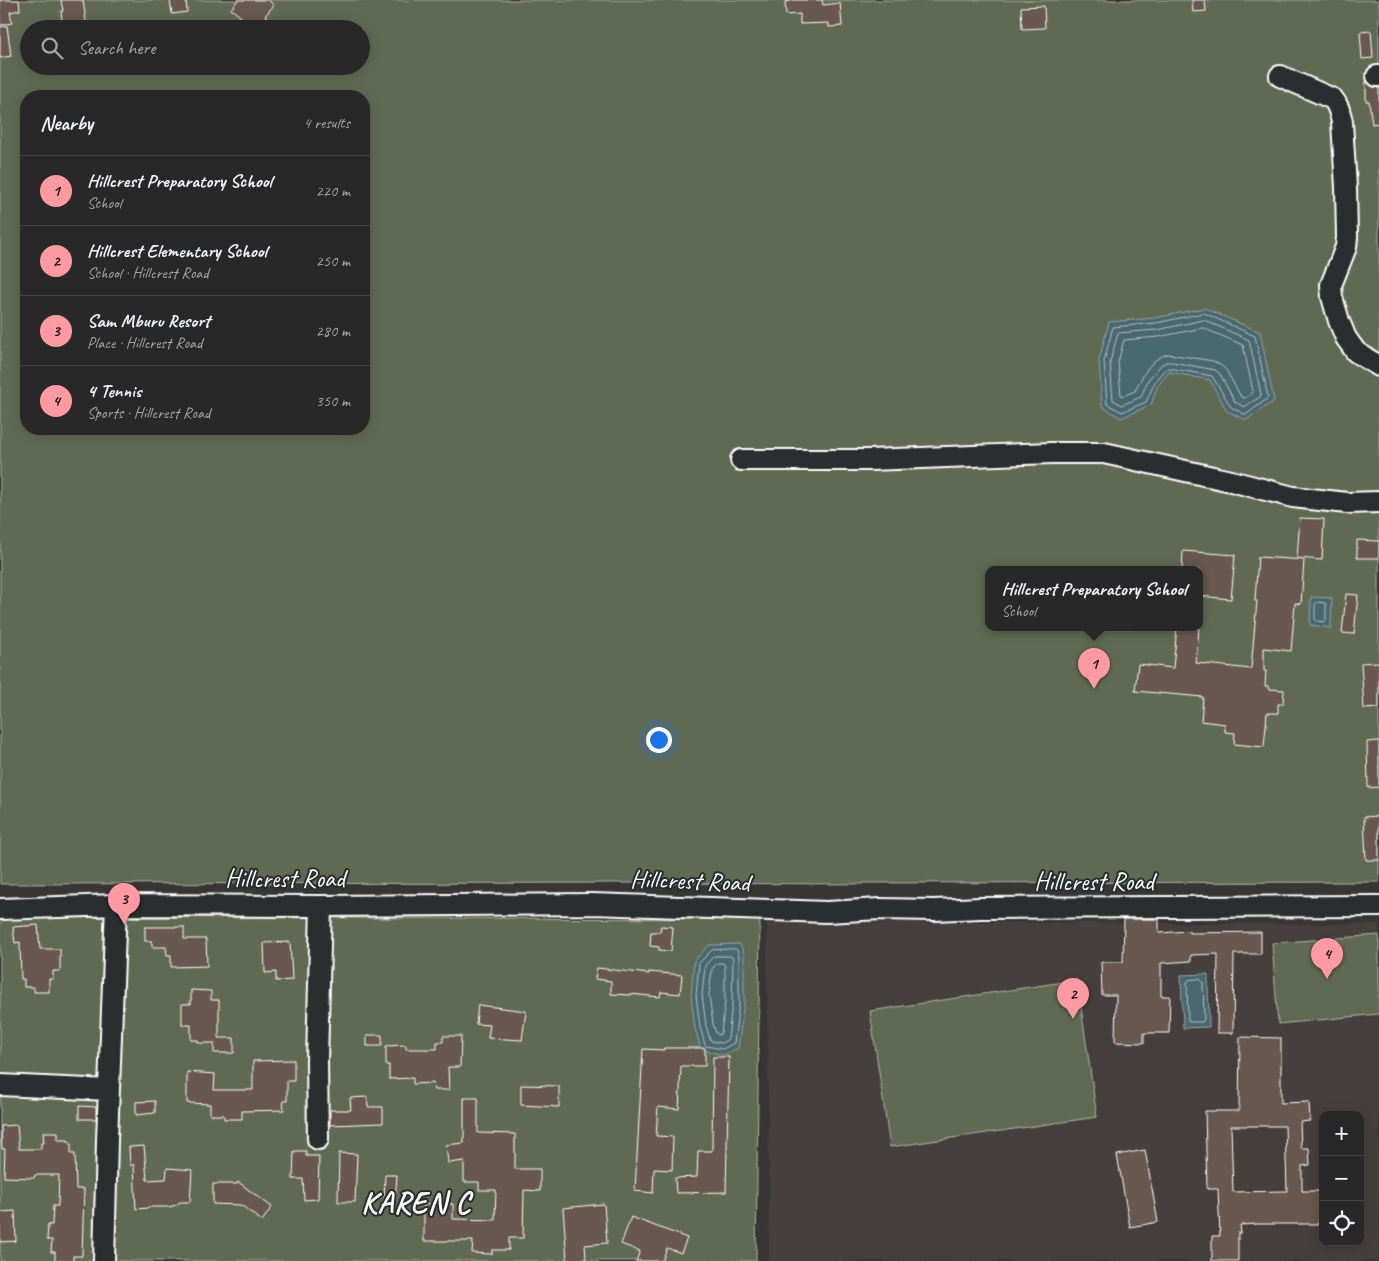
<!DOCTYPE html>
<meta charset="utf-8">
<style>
body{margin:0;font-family:Caveat,sans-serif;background:#303030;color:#f1f3f6}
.controls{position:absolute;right:15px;bottom:15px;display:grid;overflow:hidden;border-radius:10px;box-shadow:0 2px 12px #0003}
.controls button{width:45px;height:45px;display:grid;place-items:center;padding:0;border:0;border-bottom:1px solid #444445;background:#282828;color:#f1f3f6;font:25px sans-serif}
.you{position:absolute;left:658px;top:739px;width:18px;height:18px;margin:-12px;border:4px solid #fff;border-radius:50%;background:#1a73e8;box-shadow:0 0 0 8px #1a73e833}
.badge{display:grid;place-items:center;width:32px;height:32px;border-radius:50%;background:#ff9aa2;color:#111;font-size:16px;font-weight:700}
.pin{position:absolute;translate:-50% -41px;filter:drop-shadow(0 1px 2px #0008)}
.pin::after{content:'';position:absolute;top:26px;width:18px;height:15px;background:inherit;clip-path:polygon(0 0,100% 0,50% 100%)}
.popup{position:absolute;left:985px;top:566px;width:218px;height:65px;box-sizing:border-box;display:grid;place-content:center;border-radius:10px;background:#282828;filter:drop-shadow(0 1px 4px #0005);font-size:16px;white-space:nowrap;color:#a5a6a8}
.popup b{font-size:19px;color:#f1f3f6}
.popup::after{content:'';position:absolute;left:50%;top:100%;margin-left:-10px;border:10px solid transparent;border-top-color:#282828}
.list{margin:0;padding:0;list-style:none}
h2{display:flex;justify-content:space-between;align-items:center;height:65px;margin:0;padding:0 20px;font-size:21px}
h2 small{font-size:16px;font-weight:400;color:#a5a6a8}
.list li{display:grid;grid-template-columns:32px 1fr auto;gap:15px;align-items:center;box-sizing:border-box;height:70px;padding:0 20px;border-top:1px solid #444445}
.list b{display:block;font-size:19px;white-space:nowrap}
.list p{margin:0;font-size:16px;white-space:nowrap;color:#a5a6a8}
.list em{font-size:16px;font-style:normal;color:#a5a6a8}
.icon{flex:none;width:28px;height:28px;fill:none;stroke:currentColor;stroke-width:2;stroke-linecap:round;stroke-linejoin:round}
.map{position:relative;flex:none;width:1379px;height:1261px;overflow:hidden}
.search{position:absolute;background:#282828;box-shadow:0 2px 12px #0003;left:20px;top:20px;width:350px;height:55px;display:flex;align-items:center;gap:12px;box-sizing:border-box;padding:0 18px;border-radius:28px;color:#a5a6a8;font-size:19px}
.panel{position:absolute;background:#282828;box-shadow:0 2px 12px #0003;left:20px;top:90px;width:350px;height:345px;border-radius:20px}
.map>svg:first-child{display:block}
.built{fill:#45403d;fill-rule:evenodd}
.green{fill:#606b52;stroke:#b0b5a8;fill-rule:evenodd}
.water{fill:#4a676f;stroke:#92a4a9}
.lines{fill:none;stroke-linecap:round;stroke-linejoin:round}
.shore{stroke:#b7c2c5;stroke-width:1}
.building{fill:#67584f;stroke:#fff;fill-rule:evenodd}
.minor-casing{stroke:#fff;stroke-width:24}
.minor{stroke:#2a2d2e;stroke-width:20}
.labels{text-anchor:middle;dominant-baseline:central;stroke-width:4;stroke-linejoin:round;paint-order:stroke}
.street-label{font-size:25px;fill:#fff;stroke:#2a2d2e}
.district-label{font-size:30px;font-weight:bold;letter-spacing:1px;fill:#fff;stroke:#2a2d2e}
</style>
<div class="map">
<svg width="1379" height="1261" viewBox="0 0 1379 1261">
<rect width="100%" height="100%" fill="#363635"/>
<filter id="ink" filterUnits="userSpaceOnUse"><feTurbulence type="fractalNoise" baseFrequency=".02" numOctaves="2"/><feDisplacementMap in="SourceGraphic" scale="10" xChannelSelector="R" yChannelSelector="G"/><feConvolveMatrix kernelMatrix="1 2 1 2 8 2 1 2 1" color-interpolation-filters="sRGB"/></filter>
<g filter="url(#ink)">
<!-- built -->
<path class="built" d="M767 921 1379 924V1261H769ZM1323 1115H1360V1242H1323Z"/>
<!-- green -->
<path class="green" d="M0 0H1379V882L863 883V884L624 883 0 884ZM29 29H361V66H29ZM26 96H364V429H26ZM989 570H1199V628H989Z
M0 917 760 919 756 1261H0Z
M1379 935V1014L1278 1024 1272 943Z
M1077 980 1097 1117 890 1147 870 1011Z"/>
<!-- water -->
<path class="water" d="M1204 308 1260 332 1274 401 1246 420 1227 411 1210 380 1169 372 1157 387 1151 405 1121 418 1102 406 1099 360 1109 322 1155 318Z
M1311 597 1332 598 1331 628 1310 625Z
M740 944 744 954V1004L738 1048 724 1055 701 1050 695 1028 691 996 694 961 709 945Z
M1208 974 1209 1027 1183 1028 1181 975Z"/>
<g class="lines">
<!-- shore -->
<path class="shore" d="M1204 313 1255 336 1268 397 1267 399 1247 414H1244L1231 407 1212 376 1169 368C1156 373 1152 390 1146 402L1122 412 1107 404 1104 361 1113 327 1156 323Z
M1204 320 1249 340 1261 394 1260 397 1244 407 1235 402 1220 374 1215 370 1172 362H1166L1161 365 1148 380 1141 397 1122 405 1113 400 1110 362 1118 333 1157 330Z
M1203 328 1243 345 1253 391 1252 393 1245 398 1241 397 1226 370 1219 364 1213 361 1169 354C1151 357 1142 376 1135 391L1123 396 1121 395 1118 362 1124 340 1158 337Z
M1318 602 1325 603 1326 604V620L1324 622 1317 621 1315 619V605Z
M735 949 737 950 739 956V1003L734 1043 723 1049 706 1046 705 1045 700 1027 696 995 699 963 712 950Z
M714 956H730L733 958 732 1003 728 1039 722 1043 711 1041 710 1039 706 1026 702 995 705 966Z
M718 963H723L725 966V1002L721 1033 719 1035 716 1033 713 1024 709 995 712 969Z
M1200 979 1203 982 1204 1020 1202 1022H1189L1188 1020 1187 982 1189 980Z"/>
</g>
<!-- building -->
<path class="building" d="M0 0H19L20 10 10 12 12 23 0 25Z
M61 0H83L87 29H63L61 11H63Z
M170 0H186L187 12 172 14Z
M238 0H268L274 5 265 16 269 19 262 29H257L231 9Z
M791 0H822L823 5 840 3 842 26 829 27V23L800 24V14L786 15 785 2 791 1Z
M1192 0H1205L1206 11 1193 12Z
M1044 6 1045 28 1022 29 1021 7Z
M7 26 11 56 0 58V27Z
M1371 31 1373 58 1362 59 1360 32Z
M1366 81 1372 86 1379 88V123L1372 124 1369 101H1366Z
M1300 518 1324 519 1322 560 1297 558Z
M1357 540 1379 541V558H1357Z
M1183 551 1235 555 1231 599 1199 596V570H1182Z
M1258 557 1304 560 1301 604 1295 603 1291 651 1264 648V671H1266L1265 686H1268V689L1284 690 1283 704H1278V713H1267L1264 747 1234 744 1235 733 1225 732V724L1201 721 1203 697 1135 691 1138 664 1173 668 1177 628H1199L1196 663 1251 669 1257 601H1255Z
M1346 594 1358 595 1354 634 1342 633Z
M1379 662V708L1364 709 1361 663Z
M1379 741V787L1368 788 1367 742Z
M1379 816V860H1366L1364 817Z
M1124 919H1159V933L1189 931V933L1261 932V954H1234L1233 1033H1217L1218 954 1191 955V961L1161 963V996H1170L1169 1033H1144V1043L1115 1042 1116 995H1102L1101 962H1123Z
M38 925 40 949H60V971H53V979H49V992H34V987H24V979H21L20 942 15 943 13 927Z
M661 926 673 927 671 951 659 950V947L650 946 651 932H660Z
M145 927H184V939H206L207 966 171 967V955H167L166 947H152V941H145Z
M290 942 292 980 276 981V972L265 973 264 943Z
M597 968 649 974V972L682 975 680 994 661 992 660 997 630 994V995L611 994V981L595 979Z
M191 990 211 991V1000H219V1038H234V1053H214V1043H198V1040H191V1025H182V1004H191Z
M478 1005 526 1011 522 1040 488 1038 490 1025 476 1024Z
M367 1035H382V1046H367Z
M443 1036H461L460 1067H448L449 1090H434L433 1083 413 1084V1078L389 1079V1065H386V1046L406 1045V1049H437V1042H443Z
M1240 1037 1281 1038V1103L1309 1102 1310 1121 1300 1122 1301 1148H1309L1310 1165 1302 1166V1191H1320L1319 1224H1258L1240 1225 1241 1233H1238V1261H1212V1236H1220L1218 1189H1207L1205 1111H1239ZM1231 1126H1285L1287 1191 1233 1192Z
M664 1048H705V1066H681L679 1109 658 1107 656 1136 673 1137 672 1170 654 1169 653 1193 635 1191 643 1049 664 1050Z
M713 1057H729L726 1192 676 1193 675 1178 697 1177 698 1151H712Z
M294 1060V1081H287V1101H283L284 1110 242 1111V1119H224V1115H210V1104L187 1103V1072L215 1074 214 1090H253V1061Z
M521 1085 559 1086V1107L521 1105Z
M367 1097 368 1107H383V1123L330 1125V1110H351L350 1098Z
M464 1098H478V1133L515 1134V1169H540V1191L524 1190 523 1238H509V1250H492V1254L472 1253 473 1241H424V1204H453V1219L495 1220 496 1190H479V1182H464V1161L448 1163 446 1145 464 1143Z
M155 1101V1113L136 1115V1102Z
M79 1106 96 1107V1119H79Z
M17 1125 19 1149H41V1143H44L43 1132H58V1140H68V1142H71V1154H75L76 1189H84L82 1256H73V1261H55V1252H51L52 1240H47L48 1225H52L53 1206H58L59 1175H35L34 1178 4 1177 5 1149H2L1 1126Z
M144 1146 147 1180 166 1179 167 1168 192 1170 190 1202H180L176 1205 169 1207H148V1208L136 1209 134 1165H130L129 1147Z
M1145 1150 1158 1222 1130 1227 1117 1155Z
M294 1151H306V1156H319L318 1199 304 1200 303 1179H293Z
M339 1153 357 1154 355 1202H338Z
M385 1175H397L395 1202 384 1201Z
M238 1182 272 1207 262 1221 241 1205 213 1204V1184H237Z
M604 1204 607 1243 585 1245 586 1259 567 1260 563 1208Z
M15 1211 16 1241 0 1242V1212Z
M631 1217 687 1238 681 1253 667 1248 662 1261H636L640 1251 621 1244Z"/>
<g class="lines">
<defs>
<path id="minor" d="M1280 76 1333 99C1339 106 1340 113 1342 122L1346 187 1347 237 1346 247 1331 285 1332 297 1339 321 1346 338 1356 352 1379 366
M1377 76H1379
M741 460H870L1052 453H1104L1231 481 1293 497 1347 503 1379 502
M0 909 116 905 321 906 592 904 827 912 880 909 934 910 981 908 1379 906
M0 1085 109 1090
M318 1139 317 1061 321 906
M104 1261 107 1140 116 905"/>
</defs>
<!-- minor casing -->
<use href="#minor" class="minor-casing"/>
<!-- minor -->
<use href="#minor" class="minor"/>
</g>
</g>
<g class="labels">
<!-- street labels -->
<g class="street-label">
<text x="285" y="879">Hillcrest Road</text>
<text transform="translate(690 881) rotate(2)">Hillcrest Road</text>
<text x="1094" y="882">Hillcrest Road</text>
</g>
<!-- district labels -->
<g class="district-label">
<text x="416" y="1203">KAREN C</text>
</g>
</g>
</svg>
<div class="controls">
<button>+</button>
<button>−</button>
<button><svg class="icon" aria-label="locate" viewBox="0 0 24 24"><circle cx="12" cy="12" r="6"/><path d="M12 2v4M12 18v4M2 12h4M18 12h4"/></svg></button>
</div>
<div class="you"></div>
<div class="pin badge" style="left:1094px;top:689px">1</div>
<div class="popup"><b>Hillcrest Preparatory School</b>School</div>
<div class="pin badge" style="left:1073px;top:1019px">2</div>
<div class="pin badge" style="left:124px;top:924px">3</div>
<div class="pin badge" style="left:1327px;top:979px">4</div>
<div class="search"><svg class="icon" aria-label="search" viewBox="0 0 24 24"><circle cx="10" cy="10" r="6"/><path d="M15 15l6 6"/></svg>Search here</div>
<section class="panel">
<h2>Nearby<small>4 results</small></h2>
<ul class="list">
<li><span class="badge">1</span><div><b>Hillcrest Preparatory School</b><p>School</p></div><em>220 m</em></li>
<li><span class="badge">2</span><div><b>Hillcrest Elementary School</b><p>School · Hillcrest Road</p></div><em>250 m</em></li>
<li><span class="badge">3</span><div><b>Sam Mburu Resort</b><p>Place · Hillcrest Road</p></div><em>280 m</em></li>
<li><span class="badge">4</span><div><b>4 Tennis</b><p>Sports · Hillcrest Road</p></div><em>350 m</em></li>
</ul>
</section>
</div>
